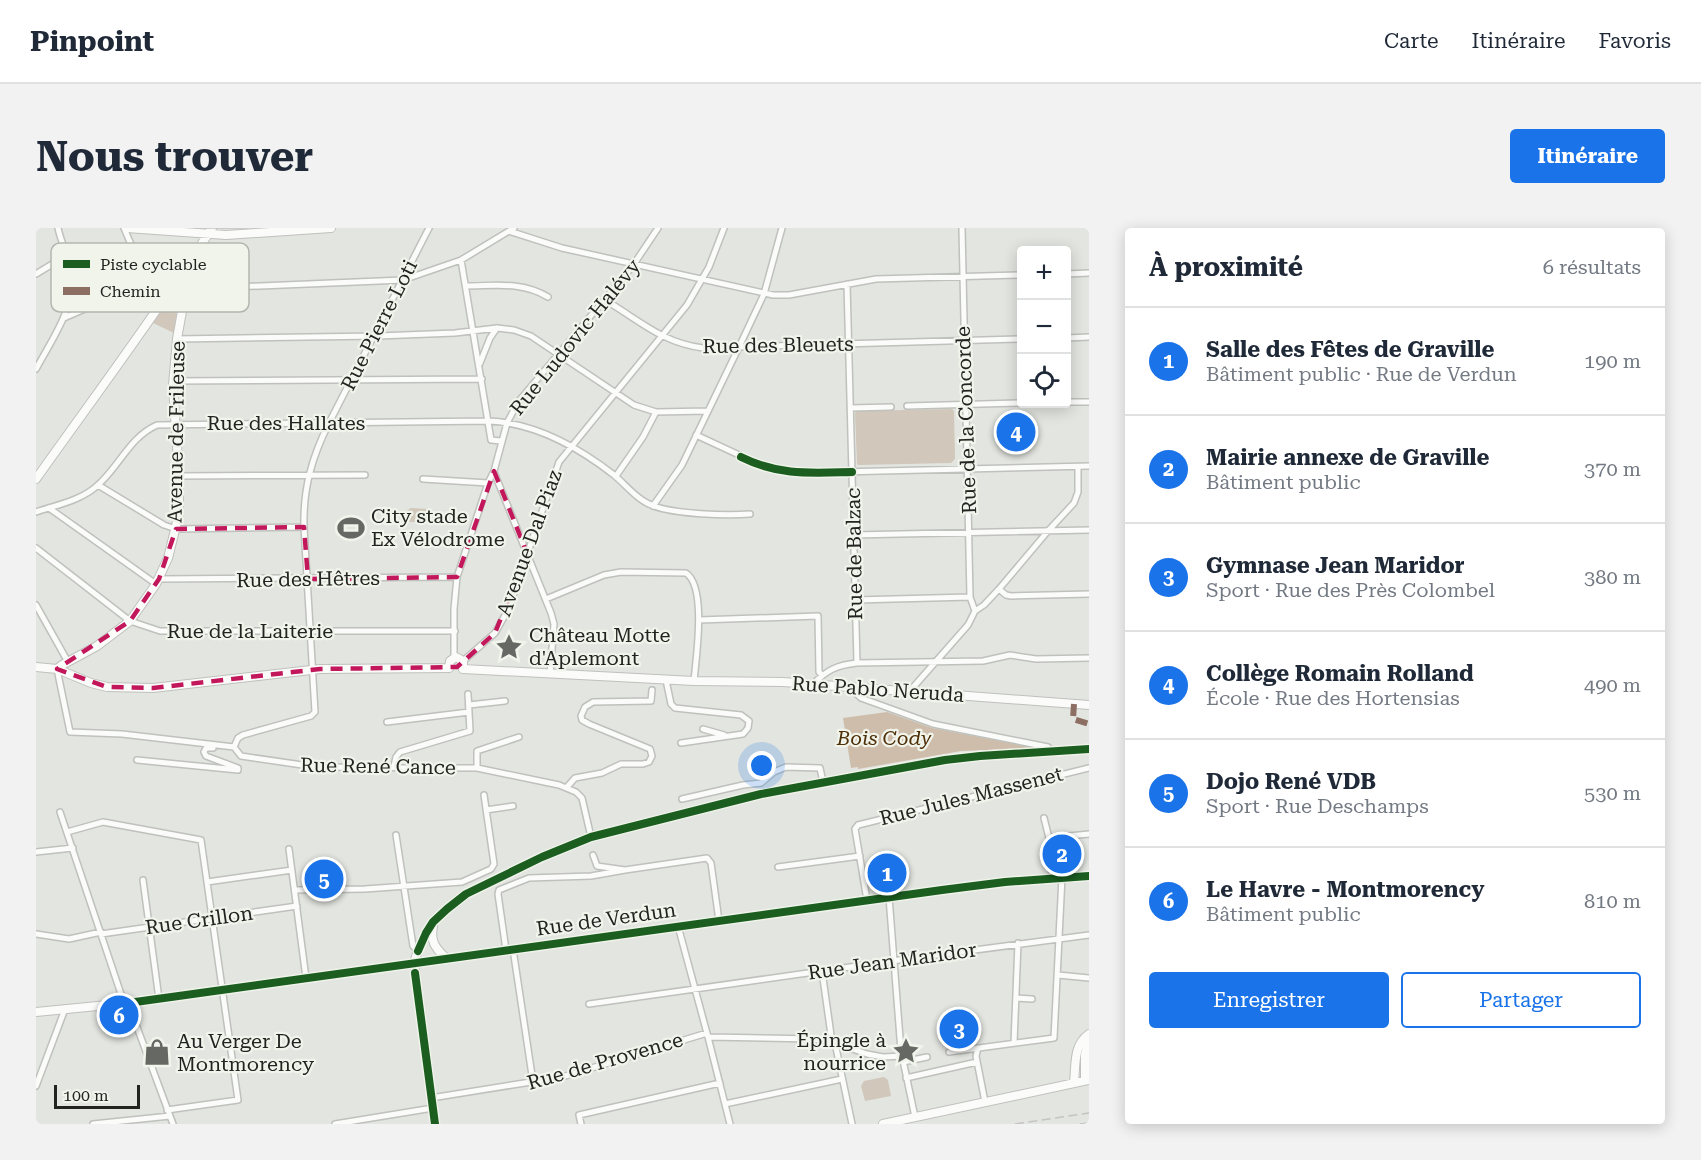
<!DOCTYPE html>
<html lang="fr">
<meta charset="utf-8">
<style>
body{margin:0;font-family:"Roboto Serif",serif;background:#f2f2f3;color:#1f2937}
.controls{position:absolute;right:18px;top:18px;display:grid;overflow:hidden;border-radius:6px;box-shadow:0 3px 15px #0003}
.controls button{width:54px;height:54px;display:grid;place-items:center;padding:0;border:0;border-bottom:2px solid #e0e1e3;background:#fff;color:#1f2937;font:30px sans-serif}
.scale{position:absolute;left:18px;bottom:15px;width:86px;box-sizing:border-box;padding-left:6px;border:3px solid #232421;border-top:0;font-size:16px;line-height:21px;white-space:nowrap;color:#232421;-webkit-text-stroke:4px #f0f4eb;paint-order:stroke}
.you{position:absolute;left:726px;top:538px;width:21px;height:21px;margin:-15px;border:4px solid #fff;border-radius:50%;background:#1a73e8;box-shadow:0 0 0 9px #1a73e833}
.badge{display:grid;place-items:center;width:39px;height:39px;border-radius:50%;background:#1a73e8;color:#fff;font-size:20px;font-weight:700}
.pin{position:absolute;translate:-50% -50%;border:3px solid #fff;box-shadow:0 2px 6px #0006}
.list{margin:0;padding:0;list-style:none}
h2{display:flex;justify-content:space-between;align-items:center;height:78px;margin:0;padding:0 24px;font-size:26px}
h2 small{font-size:20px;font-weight:400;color:#747a83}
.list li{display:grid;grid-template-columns:39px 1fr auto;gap:18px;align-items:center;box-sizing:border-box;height:108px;padding:0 24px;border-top:2px solid #e0e1e3}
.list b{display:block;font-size:22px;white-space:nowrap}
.list p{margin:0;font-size:20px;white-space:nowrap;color:#747a83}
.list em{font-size:20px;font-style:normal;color:#747a83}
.actions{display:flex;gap:12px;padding:18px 24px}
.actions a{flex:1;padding:14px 0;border:2px solid #1a73e8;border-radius:6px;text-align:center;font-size:21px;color:#1a73e8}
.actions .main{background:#1a73e8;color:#fff}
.icon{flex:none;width:33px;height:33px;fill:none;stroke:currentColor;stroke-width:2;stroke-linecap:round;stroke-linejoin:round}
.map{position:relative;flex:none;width:1053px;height:896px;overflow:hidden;border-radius:6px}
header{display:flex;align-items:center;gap:36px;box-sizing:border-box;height:84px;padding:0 30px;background:#fff;border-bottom:2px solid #e0e1e3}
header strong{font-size:28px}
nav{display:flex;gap:33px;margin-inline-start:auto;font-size:21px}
.intro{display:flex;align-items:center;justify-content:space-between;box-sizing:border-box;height:144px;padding:0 36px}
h1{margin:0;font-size:42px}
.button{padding:15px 27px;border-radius:6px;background:#1a73e8;color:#fff;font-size:21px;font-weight:700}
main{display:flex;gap:36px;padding:0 36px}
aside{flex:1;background:#fff;border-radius:6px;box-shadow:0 3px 15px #0003}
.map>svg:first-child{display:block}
.green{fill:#d1c7ba}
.forest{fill:#cebdaa}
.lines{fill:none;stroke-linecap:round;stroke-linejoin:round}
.street-casing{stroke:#bfc1bd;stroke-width:8}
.secondary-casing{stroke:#bfc1bd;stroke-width:10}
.street{stroke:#fbfbfa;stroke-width:5}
.secondary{stroke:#fbfbfa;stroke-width:8}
.tram{stroke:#c4c4c3;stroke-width:1.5}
.rail{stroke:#c4c4c3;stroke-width:1.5;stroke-dasharray:9 4.5;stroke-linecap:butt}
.quiet{stroke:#8d6e63;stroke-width:6;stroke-dasharray:12 6;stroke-linecap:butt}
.cycleway-casing{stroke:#f0f4eb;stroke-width:11}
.cycleway{stroke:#1b5e20;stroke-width:8}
.marked{fill:none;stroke:#c2185b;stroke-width:4.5;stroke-dasharray:12 8;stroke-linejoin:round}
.labels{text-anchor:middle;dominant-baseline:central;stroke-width:4.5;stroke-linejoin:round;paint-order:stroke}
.street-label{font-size:20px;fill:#232421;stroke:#f0f4eb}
.poi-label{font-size:20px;fill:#232421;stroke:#f0f4eb;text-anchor:start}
.park-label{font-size:20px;font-style:italic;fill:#4e2f07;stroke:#f0f4eb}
.key{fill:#f0f4eb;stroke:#b2b6ae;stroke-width:1.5}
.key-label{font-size:16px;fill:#232421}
</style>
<header>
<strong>Pinpoint</strong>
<nav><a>Carte</a><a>Itinéraire</a><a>Favoris</a></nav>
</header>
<div class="intro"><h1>Nous trouver</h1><a class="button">Itinéraire</a></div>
<main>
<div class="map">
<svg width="1053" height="896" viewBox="0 0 1053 896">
<rect width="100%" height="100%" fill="#e3e5e0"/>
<!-- green -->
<path class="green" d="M143 59 147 65 141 81 138 105 115 94C123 81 133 73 141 60Z
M916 181 918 183 919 231 915 235 822 237 821 236 819 185 821 183Z
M375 280 393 281 391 291 388 294H369L365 289 366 286Z
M848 849 852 852 855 868 829 873 825 858 828 853Z"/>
<!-- forest -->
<path class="forest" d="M851 484 896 500 1000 520 925 523 822 541V539L815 540 807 490Z"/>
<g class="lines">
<defs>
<path id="street" d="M88 0 111 54
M393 0 293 195C276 229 267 260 268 299L279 484 275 488 207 507 202 510 198 519 205 528 280 539 441 540 523 557 540 564 546 570 555 609
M926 0 934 369 939 383
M473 3 526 20 737 67H753L840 51 986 47
M425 32 455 212 465 213
M0 46 31 27
M1030 46 1053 45
M811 56 821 435
M430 58C459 58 486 53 512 69
M150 61 367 52 425 32 478 0
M569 72C603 92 626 115 667 120L986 111
M28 90 133 44 143 51
M1030 110 1053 109
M141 111 342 108 419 105 461 100 478 102 495 108 598 177 620 184 672 183
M444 135 454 110 461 100
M0 141C16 111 39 81 35 45 33 29 25 15 22 0
M138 153 446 151
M1030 174H1053
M871 178 986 175
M814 180 855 179
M660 207 731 240 762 245 1053 238
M458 244 515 385 518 396 514 446
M143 248 329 247
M580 248 607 209 620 184
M387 251 452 255
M62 257 128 297 140 301 268 299
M617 278 646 237 703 119 728 66 746 0
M13 280 120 356
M0 284C21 277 47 272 63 256 84 237 94 209 121 197L453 193C499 195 542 219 578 247 590 257 602 273 618 278 639 286 690 288 714 286
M817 307 1053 302
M0 320 94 393 124 403H419
M123 351 421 349
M963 361 970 367 975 368 1053 366
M510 371 568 347 585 344 650 345C671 359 660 430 658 453
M819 372 934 369
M0 377 32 434
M663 392 782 388 783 444 786 447
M418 430V381L421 349 452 255 458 243 471 195 482 174 596 39 622 0
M427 433 459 405 472 382 523 234 651 77 673 39 688 0
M21 441 34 504 86 506 198 519
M630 452 635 476 639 480 705 487 713 493 712 500 707 506 645 515
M777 456C791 442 801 437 821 435L947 433 974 427 1000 431 1053 430
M814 460 825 470 897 496 1012 519
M873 464 932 397 939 383 948 377 963 361 1012 303 1038 275 1042 264V239
M433 477 469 473
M351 494 433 484
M667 501 688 507
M101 532 202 542V540L170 528 168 524 170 520H177
M358 538 360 529 364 524 434 503 432 466
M441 540V523L483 509
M531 559 539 550 566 545 585 536H607L613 534 616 528 614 521 553 496 546 492 545 488 549 479 557 474 615 473 616 462
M646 571 707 557 725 555 738 544 750 539 784 540 787 554
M450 582 477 578
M24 584 88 775
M1008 590 1013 610 1016 650
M31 604 67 594 165 612 202 872 131 882
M360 607 377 718 382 723
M1013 610 1053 606
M253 621 270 750
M0 624 37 620
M557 627 561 638 589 642 671 630 675 635 683 693
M742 639 824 628
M107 652 123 771
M171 654 256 642
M259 662 329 661 426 654 455 641 458 636 448 567
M853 669 865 823 879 889
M831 672 819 601 822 597 1053 540
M642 698 672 809 778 811 799 815 831 826 847 829 866 828
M0 706 33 711 65 704
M65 706 261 678
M477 721 497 854
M470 722 462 666 463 662 493 650 555 648 589 642
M786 743 796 814
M1022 747 1053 750
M980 770 996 771
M92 775 137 896
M553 776 863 732 1053 707
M672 809 694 896
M799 815 816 896
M978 815 982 715
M942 820 940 828 949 874
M913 824 1018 810 1026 649
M867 834 891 829
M870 850 941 834
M0 858 29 781
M395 870 526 849 671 805
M689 876 806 851
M57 896 134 888
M299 896 397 880
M545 896 543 887 684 855"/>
<path id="secondary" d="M91 0 190 7 295 0
M0 251C59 168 121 85 176 0
M0 439 21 441 55 455 71 459 117 460 284 441 413 440
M413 440 414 433 420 429 427 433V441
M21 441 26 437 61 418 94 393 120 356 132 330 143 286V248L137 157 141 111 150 61 143 51
M427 441 658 453 747 454 1053 477
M397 698C394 713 399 720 410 730
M0 784 92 775 906 662 969 654 1053 648
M1049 852V827L1053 811
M1038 854C1040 837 1037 817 1053 806
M399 896 378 735 384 716 397 694 411 681 430 666 506 629 555 609 725 566 909 532 944 528 1053 521
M847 896 1053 852"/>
</defs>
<!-- street casing -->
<use href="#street" class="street-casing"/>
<!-- secondary casing -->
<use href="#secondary" class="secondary-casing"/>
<!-- street -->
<use href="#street" class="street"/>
<!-- secondary -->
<use href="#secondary" class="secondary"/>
<!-- tram -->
<path class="tram" d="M160 0H211"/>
<!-- rail -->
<path class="rail" d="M979 896 1053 885
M1044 896 1053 895"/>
<!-- quiet -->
<path class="quiet" d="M1038 476 1037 491 1053 496"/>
<defs>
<path id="cycleway" d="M705 229C743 248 775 245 816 244
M382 723 390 705 397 694 411 681 430 666 506 629 555 609 725 566 909 532 944 528 1053 521
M379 745 399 896
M92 775 906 662 969 654 1053 648"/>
</defs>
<!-- cycleway casing -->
<use href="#cycleway" class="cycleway-casing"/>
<!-- cycleway -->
<use href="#cycleway" class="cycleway"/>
</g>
<!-- marked area -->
<path class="marked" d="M458 243 491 325 459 405 421 439 284 441 117 460 71 459 21 441 94 393 123 351 140 301 268 299 272 351 421 349Z"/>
<!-- icons -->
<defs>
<symbol id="stadium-bare" viewBox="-9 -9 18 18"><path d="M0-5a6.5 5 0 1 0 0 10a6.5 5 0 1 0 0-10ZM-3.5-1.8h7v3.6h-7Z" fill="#666864" stroke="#f0f4eb" stroke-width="2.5" paint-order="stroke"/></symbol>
<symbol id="sight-bare" viewBox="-9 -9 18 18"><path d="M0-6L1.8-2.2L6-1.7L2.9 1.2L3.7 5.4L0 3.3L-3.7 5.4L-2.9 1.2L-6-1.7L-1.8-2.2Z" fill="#666864" stroke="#f0f4eb" stroke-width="2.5" paint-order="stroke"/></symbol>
<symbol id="shop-bare" viewBox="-9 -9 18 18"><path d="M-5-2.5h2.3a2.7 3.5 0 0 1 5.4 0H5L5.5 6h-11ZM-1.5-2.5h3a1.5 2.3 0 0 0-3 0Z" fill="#666864" stroke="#f0f4eb" stroke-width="2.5" paint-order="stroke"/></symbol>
</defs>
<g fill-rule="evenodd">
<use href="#stadium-bare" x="296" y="281" width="38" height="38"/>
<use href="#sight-bare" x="454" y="400" width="38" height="38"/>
<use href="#sight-bare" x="851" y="804" width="38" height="38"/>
<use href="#shop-bare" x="102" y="805" width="38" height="38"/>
</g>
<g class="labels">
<!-- street labels -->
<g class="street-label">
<text transform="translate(343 97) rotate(-63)">Rue Pierre Loti</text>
<text transform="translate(539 109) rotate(-51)">Rue Ludovic Halévy</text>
<text transform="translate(742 117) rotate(-1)">Rue des Bleuets</text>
<text transform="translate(930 192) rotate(-92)">Rue de la Concorde</text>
<text x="250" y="195">Rue des Hallates</text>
<text transform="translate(140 204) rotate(-89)">Avenue de Frileuse</text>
<text transform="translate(493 315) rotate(-70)">Avenue Dal Piaz</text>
<text transform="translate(818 326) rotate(-91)">Rue de Balzac</text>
<text transform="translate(272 351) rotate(-1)">Rue des Hêtres</text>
<text x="214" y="403">Rue de la Laiterie</text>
<text transform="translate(842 461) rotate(4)">Rue Pablo Neruda</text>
<text transform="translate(342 538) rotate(1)">Rue René Cance</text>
<text transform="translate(935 568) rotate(-14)">Rue Jules Massenet</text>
<text transform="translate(570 691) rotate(-8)">Rue de Verdun</text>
<text transform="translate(163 692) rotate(-8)">Rue Crillon</text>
<text transform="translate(856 733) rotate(-8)">Rue Jean Maridor</text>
<text transform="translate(569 833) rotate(-16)">Rue de Provence</text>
</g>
<!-- poi labels -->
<g class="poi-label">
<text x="335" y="288">City stade<tspan x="335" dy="23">Ex Vélodrome</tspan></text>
<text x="493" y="407">Château Motte<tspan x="493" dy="23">d'Aplemont</tspan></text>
<text x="850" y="812" text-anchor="end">Épingle à<tspan x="850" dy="23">nourrice</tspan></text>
<text x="141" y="813">Au Verger De<tspan x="141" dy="23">Montmorency</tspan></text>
</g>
<!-- park labels -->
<g class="park-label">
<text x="848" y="510">Bois Cody</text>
</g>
</g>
<!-- legend -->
<rect x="15" y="15" width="198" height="69" rx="9" class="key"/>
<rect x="27" y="32" width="27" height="8" fill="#1b5e20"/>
<rect x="27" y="59" width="27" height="8" fill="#8d6e63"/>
<g class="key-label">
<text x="64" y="42">Piste cyclable</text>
<text x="64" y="69">Chemin</text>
</g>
</svg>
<div class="controls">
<button>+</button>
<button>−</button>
<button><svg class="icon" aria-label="locate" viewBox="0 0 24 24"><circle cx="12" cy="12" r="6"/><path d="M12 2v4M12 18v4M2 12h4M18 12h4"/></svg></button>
</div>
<div class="scale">100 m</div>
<div class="you"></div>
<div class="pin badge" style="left:851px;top:645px">1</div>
<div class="pin badge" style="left:1026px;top:626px">2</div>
<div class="pin badge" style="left:923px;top:801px">3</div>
<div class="pin badge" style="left:980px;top:204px">4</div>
<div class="pin badge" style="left:288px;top:651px">5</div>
<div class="pin badge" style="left:83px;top:787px">6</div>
</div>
<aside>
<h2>À proximité<small>6 résultats</small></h2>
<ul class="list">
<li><span class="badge">1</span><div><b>Salle des Fêtes de Graville</b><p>Bâtiment public · Rue de Verdun</p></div><em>190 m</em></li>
<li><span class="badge">2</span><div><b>Mairie annexe de Graville</b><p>Bâtiment public</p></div><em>370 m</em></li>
<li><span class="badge">3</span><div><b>Gymnase Jean Maridor</b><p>Sport · Rue des Près Colombel</p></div><em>380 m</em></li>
<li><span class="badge">4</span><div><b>Collège Romain Rolland</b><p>École · Rue des Hortensias</p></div><em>490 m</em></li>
<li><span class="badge">5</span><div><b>Dojo René VDB</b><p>Sport · Rue Deschamps</p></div><em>530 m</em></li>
<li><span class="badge">6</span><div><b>Le Havre - Montmorency</b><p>Bâtiment public</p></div><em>810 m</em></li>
</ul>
<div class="actions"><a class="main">Enregistrer</a><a>Partager</a></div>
</aside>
</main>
